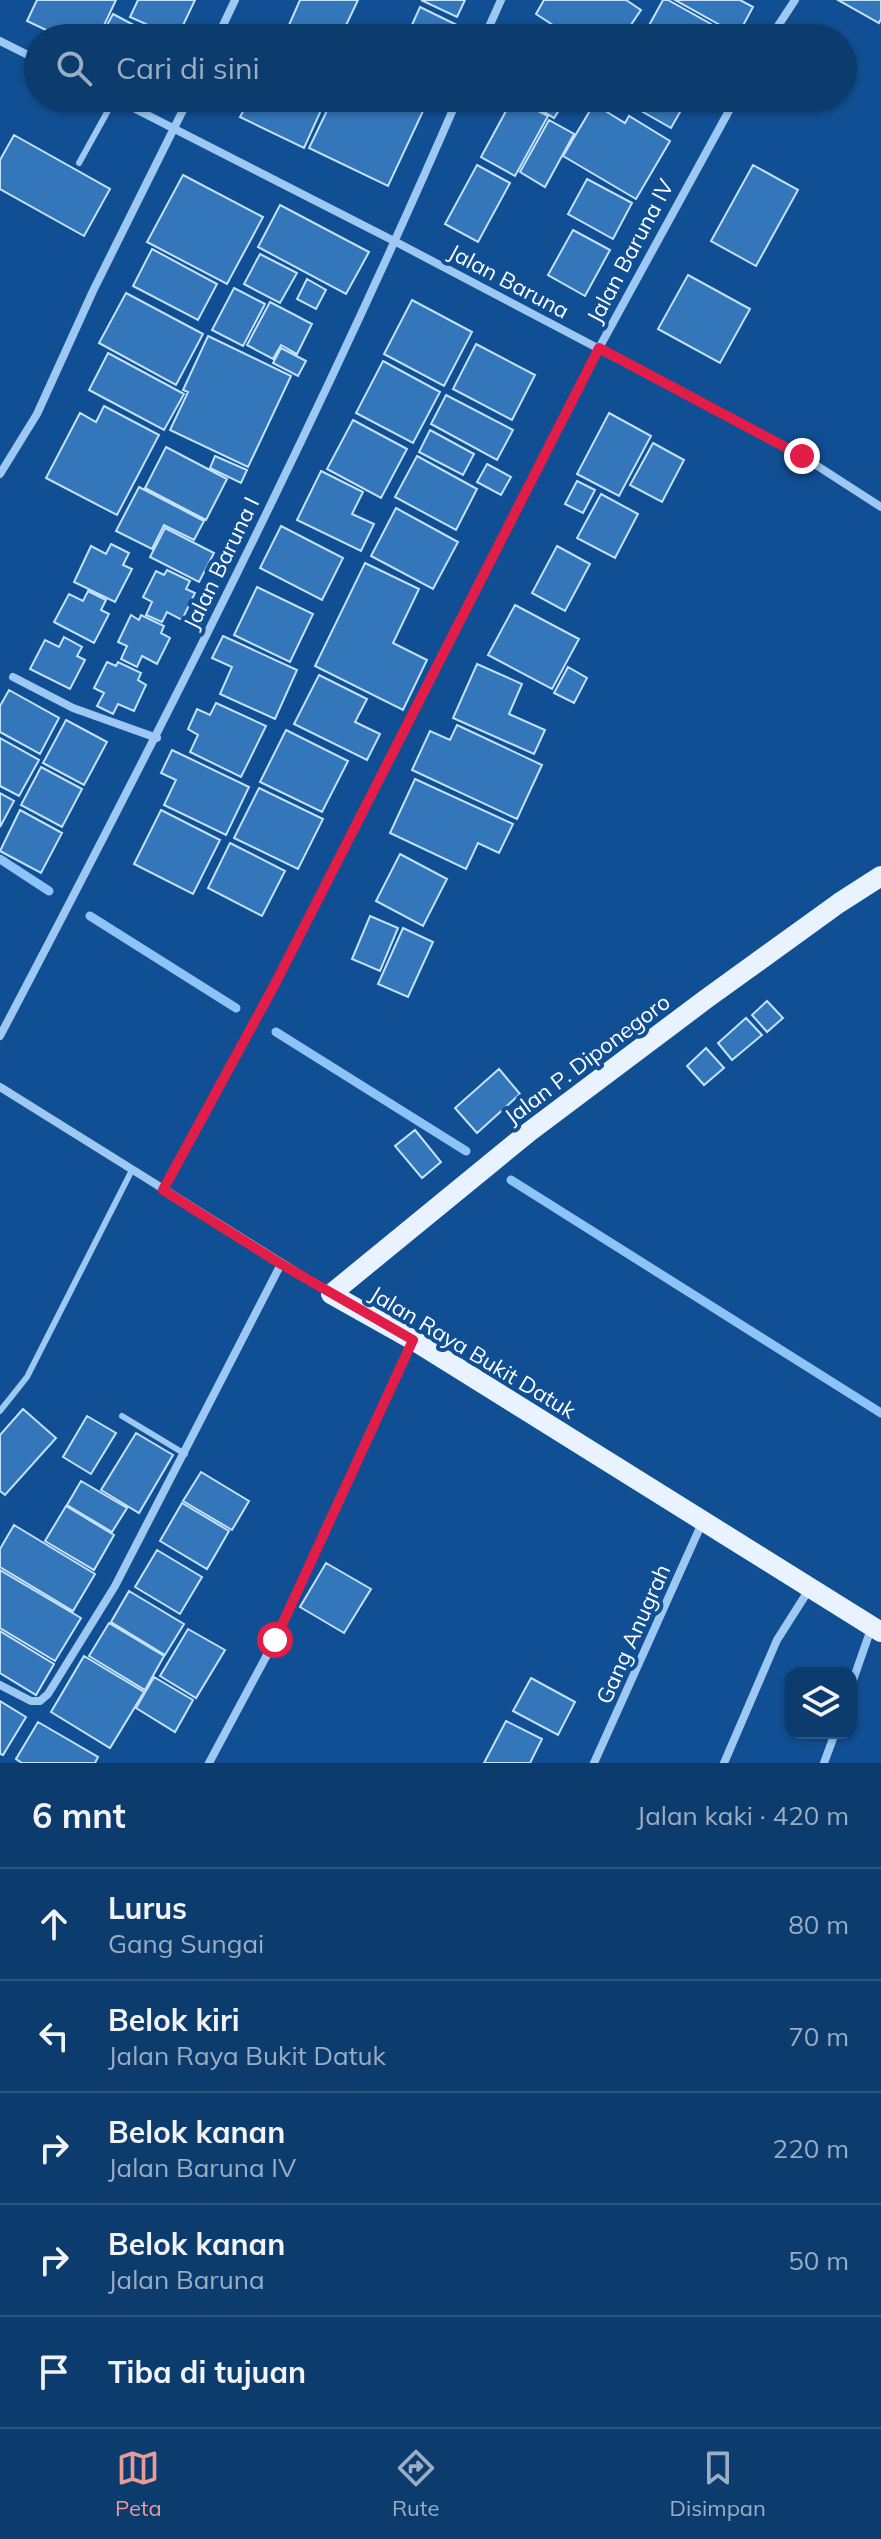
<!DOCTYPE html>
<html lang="id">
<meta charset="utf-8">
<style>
body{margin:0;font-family:Mulish,sans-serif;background:#154273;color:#f1f3f6}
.controls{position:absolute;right:24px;bottom:24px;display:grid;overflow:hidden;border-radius:16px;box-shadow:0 2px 6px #0004}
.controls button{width:72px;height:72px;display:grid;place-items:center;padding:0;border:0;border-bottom:2px solid #2c5581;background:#0c3b6e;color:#f1f3f6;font:40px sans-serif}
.stop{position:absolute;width:24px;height:24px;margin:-18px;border:6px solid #e11d48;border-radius:50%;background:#fff}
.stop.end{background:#e11d48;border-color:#fff;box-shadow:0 2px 8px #0008}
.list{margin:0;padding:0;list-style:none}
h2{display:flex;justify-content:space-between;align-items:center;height:104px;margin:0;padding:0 32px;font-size:34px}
h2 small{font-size:26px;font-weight:400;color:#9aadc2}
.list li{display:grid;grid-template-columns:52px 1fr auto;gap:24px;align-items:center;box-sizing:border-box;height:112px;padding:0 32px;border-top:2px solid #2c5581}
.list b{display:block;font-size:30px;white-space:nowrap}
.list p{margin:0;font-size:26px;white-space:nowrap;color:#9aadc2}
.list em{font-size:26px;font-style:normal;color:#9aadc2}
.icon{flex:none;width:44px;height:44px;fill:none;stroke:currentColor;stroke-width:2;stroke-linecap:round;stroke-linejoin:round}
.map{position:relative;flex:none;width:881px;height:1763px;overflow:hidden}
.search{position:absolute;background:#0c3b6e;box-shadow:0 2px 6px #0004;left:24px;right:24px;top:24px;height:88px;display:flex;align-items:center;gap:20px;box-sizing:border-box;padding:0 28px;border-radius:44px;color:#9aadc2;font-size:30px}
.sheet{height:664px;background:#0c3b6e}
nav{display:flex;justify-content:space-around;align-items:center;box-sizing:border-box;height:112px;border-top:2px solid #2c5581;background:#0c3b6e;font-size:22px;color:#9aadc2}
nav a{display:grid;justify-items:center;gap:4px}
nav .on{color:#e69b98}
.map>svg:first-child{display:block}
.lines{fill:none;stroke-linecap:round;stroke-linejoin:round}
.stream{stroke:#8ec3f7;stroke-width:9}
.building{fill:#3476ba;stroke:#c4e1fe;stroke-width:2}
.service{stroke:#9dc8f3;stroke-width:6}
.minor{stroke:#9dc8f3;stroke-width:8}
.primary{stroke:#e9f2ff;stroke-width:20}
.route{stroke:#e11d48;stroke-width:10}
.labels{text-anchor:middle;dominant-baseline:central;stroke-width:8;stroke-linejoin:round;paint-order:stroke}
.street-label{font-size:22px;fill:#fff;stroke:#104f93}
</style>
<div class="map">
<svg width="881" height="1763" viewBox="0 0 881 1763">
<rect width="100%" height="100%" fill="#104f93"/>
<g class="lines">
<!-- stream -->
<path class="stream" d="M0 859 49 891
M90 916 236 1008
M276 1032 466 1151
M511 1180 881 1413"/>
</g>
<!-- building -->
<path class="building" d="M37 0H116L98 38H63L27 21Z
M138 0H195L177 38 130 17Z
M300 0H358L340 38H316L289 25Z
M421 0H465L457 17Z
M544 0H626L641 10 622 38H573L536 14Z
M663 0H668L736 38H642Z
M675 0H740L753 7 738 35Z
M838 0H881V19L879 23Z
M420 7 461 27 456 38H406Z
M113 14 145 31 141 38H100Z
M363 26 388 38H358Z
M545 30 557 38H540Z
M275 31 290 38H271Z
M250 98H305L323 106 304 148 240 117Z
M333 98H401L424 109 388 186 309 148Z
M513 98 548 116 515 176 481 157Z
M523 98H567L554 118Z
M623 98H688L671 128 622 100Z
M594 104 625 123 629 116 670 141 636 199 563 156Z
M549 120 574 134 545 187 520 172Z
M14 135 110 189 84 236 0 189V160Z
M477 165 510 183 478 242 445 224Z
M753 165 798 190 756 266 711 241Z
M183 175 263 217 227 284 147 242Z
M587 179 632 203 613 239 568 214Z
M280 205 369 252 346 294 258 247Z
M573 230 610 250 585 296 548 275Z
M152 249 217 284 198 320 133 286Z
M260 254 297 273 280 303 244 284Z
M688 275 750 309 720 363 658 329Z
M307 279 326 290 316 309 297 299Z
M234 288 265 304 243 346 212 330Z
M126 293 203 334 176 385 99 343Z
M412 300 472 332 444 386 384 354Z
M270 302 312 324 297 354 281 345 273 359 247 345Z
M208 336 291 376 248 467 170 430 188 392 183 390Z
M476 344 535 375 512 420 453 389Z
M281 348 306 361 298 376 273 363Z
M108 353 184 394 164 430 89 390Z
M383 361 440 392 413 443 356 413Z
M446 395 513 430 497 460 431 424Z
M104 406 159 435 117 515 46 478 80 413 96 422Z
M609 413 651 436 619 496 577 474Z
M353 420 407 449 381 498 327 469Z
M430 430 474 454 463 475 419 452Z
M653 443 684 460 662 502 630 485Z
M166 447 227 479 206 520 145 488Z
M215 456 247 470 241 483 210 468Z
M417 456 477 489 456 530 395 497Z
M487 464 511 477 501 495 477 482Z
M321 471 363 492 352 514 374 524 361 551 297 520Z
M577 481 595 490 583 513 565 504Z
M139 487 204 521 194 540 164 525 152 549 116 531Z
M601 494 638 514 615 558 577 538Z
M396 508 458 542 433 589 371 556Z
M281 526 343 558 322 600 260 568Z
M165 528 214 553 199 582 150 557Z
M111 544 129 553 123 565 132 569 115 602 74 582 91 546 106 554Z
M557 546 590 564 565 611 532 593Z
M365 563 419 589 393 643 427 660 403 710 315 666Z
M167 570 190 581 186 589 195 593 182 620 167 612 162 622 146 615 152 602 143 597 156 571 164 575Z
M257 587 313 614 290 662 234 635Z
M88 591 106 600 101 610 109 614 94 643 54 622 69 594 83 601Z
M515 605 579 639 552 689 488 655Z
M131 615 139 620 141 615 164 626 161 633 170 638 157 664 142 656 137 667 121 659 127 646 118 642Z
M223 636 297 670 275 719 220 694 232 667 212 658Z
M64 637 82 647 77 656 85 660 70 689 30 669 45 640 59 647Z
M107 662 116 666 118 662 141 673 138 680 146 685 134 711 118 704 113 714 97 706 104 693 94 688Z
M477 664 522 684 509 714 545 730 534 754 453 718Z
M568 667 587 678 574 703 554 693Z
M319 675 367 699 355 722 380 734 367 760 294 724Z
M9 690 59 718 40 754 0 732V706Z
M216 703 266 726 241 777 190 752 198 735 188 729 197 709 210 715Z
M66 720 107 742 84 785 43 763Z
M457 725 542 765 517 819 412 770 430 731 450 740Z
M286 730 348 761 322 812 260 782Z
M0 738 39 760 19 796 0 786Z
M172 750 249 787 226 835 164 805 176 780 161 773Z
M41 767 82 789 62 827 21 805Z
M415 779 513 824 499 853 478 843 466 869 390 833Z
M259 788 323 819 298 869 234 838Z
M0 793 14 801 0 827Z
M20 810 62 833 41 873 0 851Z
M161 810 220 840 193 894 134 864Z
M230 843 285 871 262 916 208 888Z
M400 854 447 879 423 926 376 901Z
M370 916 398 928 380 971 352 959Z
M403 928 433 942 408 997 378 984Z
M767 1001 783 1018 767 1032 752 1015Z
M746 1018 762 1035 732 1060 718 1043Z
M706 1048 724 1068 704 1085 687 1066Z
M499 1069 520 1094 477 1133 455 1108Z
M415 1130 441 1162 422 1178 395 1146Z
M23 1409 56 1438 5 1495 0 1491V1435Z
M87 1416 116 1433 91 1474 63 1457Z
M136 1433 173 1455 139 1513 101 1490Z
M201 1472 249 1501 232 1530 183 1501Z
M81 1481 127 1508 112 1532 67 1505Z
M182 1503 229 1531 207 1569 160 1541Z
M66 1506 114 1535 94 1570 45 1541Z
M14 1525 95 1574 73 1611 0 1567V1549Z
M157 1550 202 1577 180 1614 135 1587Z
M326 1563 371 1589 344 1633 300 1607Z
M0 1570 81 1618 55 1661 0 1628Z
M129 1591 184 1624 165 1655 111 1622Z
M109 1623 164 1656 145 1690 89 1656Z
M188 1629 225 1650 196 1698 160 1676Z
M0 1631 54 1664 36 1695 0 1673Z
M84 1656 144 1692 110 1748 51 1712Z
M154 1677 193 1700 175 1732 136 1708Z
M531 1678 575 1702 558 1735 513 1711Z
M0 1701 26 1717 3 1755 0 1754Z
M506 1721 542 1739 530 1763H484Z
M38 1722 98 1757 95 1763H22L16 1759Z"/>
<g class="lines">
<!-- service -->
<path class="service" d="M79 163 115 98
M0 1411 27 1377 132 1170
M122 1416 185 1454"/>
<!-- minor -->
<path class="minor" d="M217 38 235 0
M484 38 501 0
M770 38 795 0
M0 41 38 60
M114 98 396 242 763 435 802 456 881 507
M0 474 37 414 93 291 189 98
M13 677 73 708 157 738
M0 1036C162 728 320 417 458 98
M0 1087 330 1293
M163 1190 276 982 599 348 736 98
M0 1685 31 1701H40L48 1694 115 1586 281 1264
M851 1686 872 1626
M209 1763 275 1640 412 1341
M594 1763 702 1523
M724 1763 777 1640 810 1588
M824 1763 835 1733"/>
<!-- primary -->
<path class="primary" d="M881 876 839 903 706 999 529 1132 331 1294 413 1340 881 1632"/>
</g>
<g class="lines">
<!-- route -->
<path class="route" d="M275 1640 413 1340 281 1264 163 1190 276 982 599 348 802 456"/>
</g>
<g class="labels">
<!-- street labels -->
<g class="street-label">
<text transform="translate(630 251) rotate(-62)">Jalan Baruna IV</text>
<text transform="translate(509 281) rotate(28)">Jalan Baruna</text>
<text transform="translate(221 563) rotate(-64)">Jalan Baruna I</text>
<text transform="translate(587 1059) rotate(-37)">Jalan P. Diponegoro</text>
<text transform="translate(473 1352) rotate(31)">Jalan Raya Bukit Datuk</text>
<text transform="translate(633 1634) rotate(-66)">Gang Anugrah</text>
</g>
</g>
</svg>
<div class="controls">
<button><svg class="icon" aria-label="layers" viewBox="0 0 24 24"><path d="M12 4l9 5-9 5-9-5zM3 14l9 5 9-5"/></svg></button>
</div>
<div class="stop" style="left:275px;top:1640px"></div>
<div class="stop end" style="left:802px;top:456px"></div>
<div class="search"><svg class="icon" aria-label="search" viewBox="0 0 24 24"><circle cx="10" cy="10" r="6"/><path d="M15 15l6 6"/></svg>Cari di sini</div>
</div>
<section class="sheet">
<h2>6 mnt<small>Jalan kaki · 420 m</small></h2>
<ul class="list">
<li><svg class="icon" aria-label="ahead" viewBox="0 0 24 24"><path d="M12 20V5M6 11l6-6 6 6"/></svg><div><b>Lurus</b><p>Gang Sungai</p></div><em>80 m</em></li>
<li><svg class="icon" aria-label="left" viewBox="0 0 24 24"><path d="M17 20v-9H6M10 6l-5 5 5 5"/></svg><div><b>Belok kiri</b><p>Jalan Raya Bukit Datuk</p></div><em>70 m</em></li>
<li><svg class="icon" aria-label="right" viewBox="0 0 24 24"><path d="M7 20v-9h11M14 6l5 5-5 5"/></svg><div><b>Belok kanan</b><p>Jalan Baruna IV</p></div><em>220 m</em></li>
<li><svg class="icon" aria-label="right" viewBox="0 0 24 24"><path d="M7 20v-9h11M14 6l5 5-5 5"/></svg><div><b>Belok kanan</b><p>Jalan Baruna</p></div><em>50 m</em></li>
<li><svg class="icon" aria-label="arrive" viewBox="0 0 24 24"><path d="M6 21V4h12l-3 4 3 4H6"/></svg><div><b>Tiba di tujuan</b></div></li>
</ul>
</section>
<nav>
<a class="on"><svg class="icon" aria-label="map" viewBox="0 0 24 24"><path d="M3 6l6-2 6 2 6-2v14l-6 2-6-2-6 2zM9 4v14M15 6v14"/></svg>Peta</a>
<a><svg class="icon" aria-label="directions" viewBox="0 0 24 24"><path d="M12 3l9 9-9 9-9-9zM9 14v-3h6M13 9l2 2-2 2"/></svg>Rute</a>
<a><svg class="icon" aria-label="saved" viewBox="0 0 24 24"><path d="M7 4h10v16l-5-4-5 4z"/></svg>Disimpan</a>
</nav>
